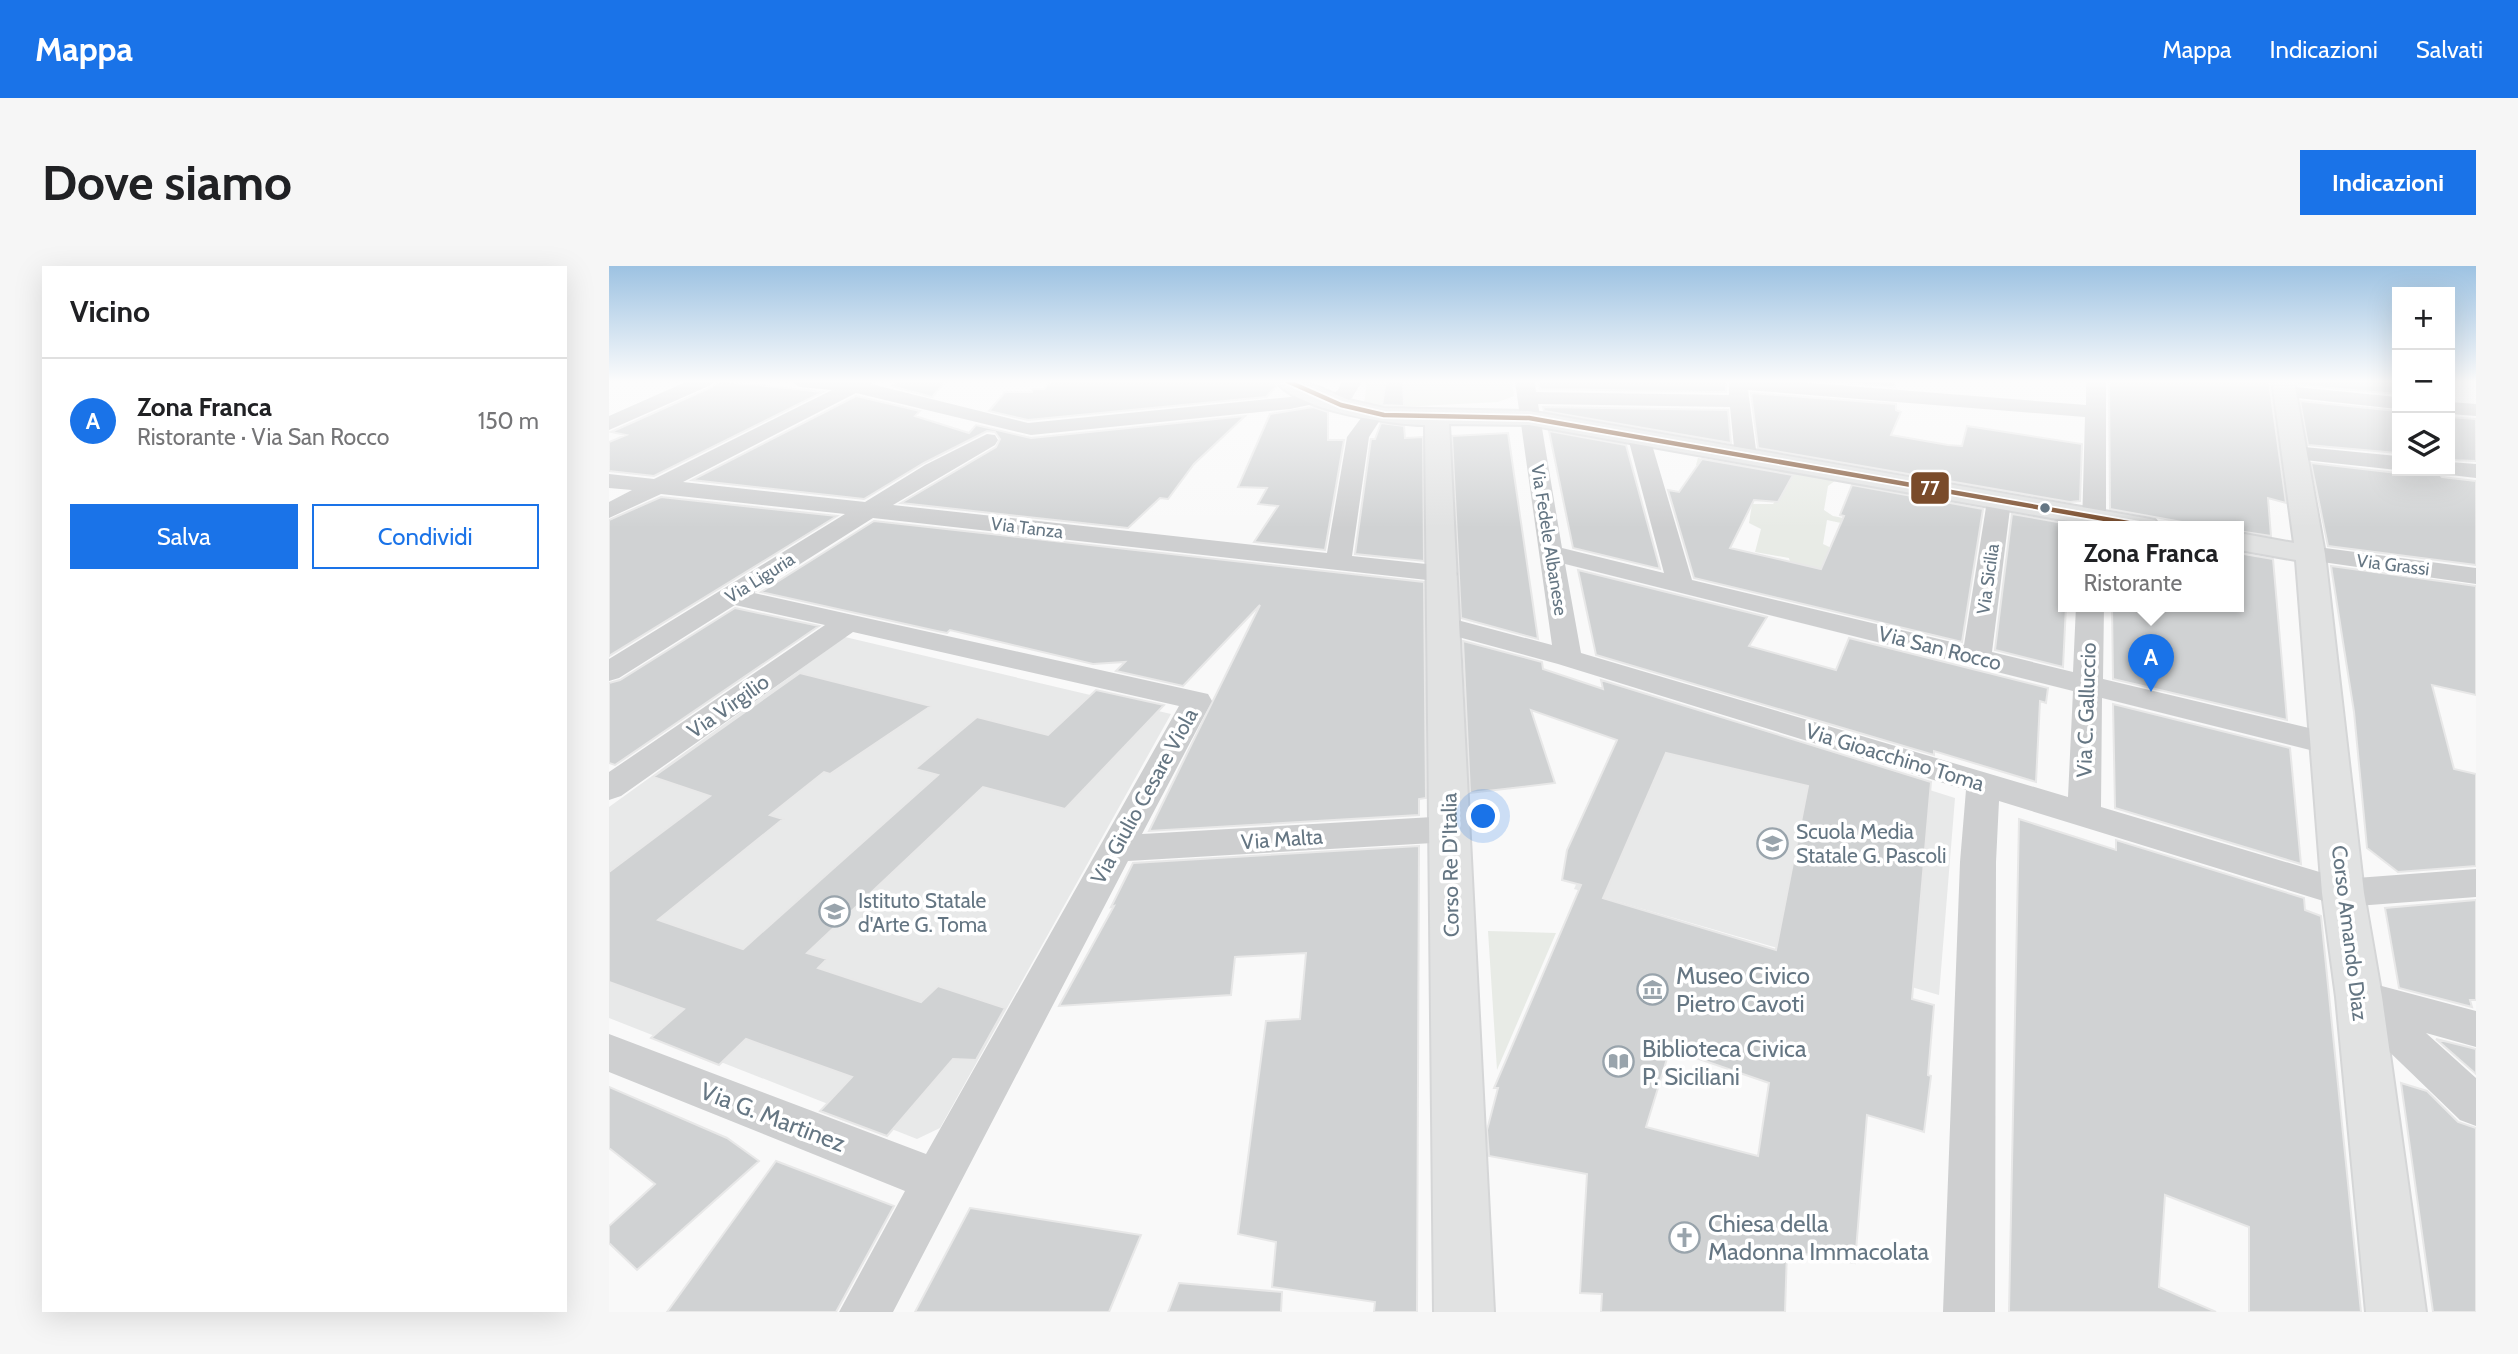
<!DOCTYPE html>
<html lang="it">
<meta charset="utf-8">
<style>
body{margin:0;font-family:Cabin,sans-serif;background:#f6f6f6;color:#202124}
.controls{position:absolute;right:21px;top:21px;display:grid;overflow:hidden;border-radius:0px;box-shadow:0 7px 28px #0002}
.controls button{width:63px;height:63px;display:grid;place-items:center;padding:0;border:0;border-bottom:2px solid #e0e0e0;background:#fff;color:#202124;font:35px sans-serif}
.you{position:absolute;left:875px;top:551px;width:24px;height:24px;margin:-18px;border:5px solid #fff;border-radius:50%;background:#1a73e8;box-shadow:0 0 0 10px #1a73e833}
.badge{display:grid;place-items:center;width:46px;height:46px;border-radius:50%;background:#1a73e8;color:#fff;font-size:23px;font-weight:700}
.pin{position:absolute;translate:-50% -58px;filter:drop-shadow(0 2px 4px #0008)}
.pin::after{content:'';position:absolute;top:37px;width:24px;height:21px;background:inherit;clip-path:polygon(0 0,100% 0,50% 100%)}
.popup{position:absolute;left:1449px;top:255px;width:186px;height:91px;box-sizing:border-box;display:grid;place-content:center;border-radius:0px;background:#fff;filter:drop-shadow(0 2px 5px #0005);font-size:23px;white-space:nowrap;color:#757577}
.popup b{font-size:26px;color:#202124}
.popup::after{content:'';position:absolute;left:50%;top:100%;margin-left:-14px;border:14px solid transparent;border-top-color:#fff}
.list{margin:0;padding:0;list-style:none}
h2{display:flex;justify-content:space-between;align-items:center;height:91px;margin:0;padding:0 28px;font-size:30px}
h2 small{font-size:23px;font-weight:400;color:#757577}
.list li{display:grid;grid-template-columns:46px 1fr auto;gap:21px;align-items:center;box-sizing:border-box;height:126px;padding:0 28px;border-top:2px solid #e0e0e0}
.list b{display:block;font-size:26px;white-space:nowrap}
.list p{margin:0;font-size:23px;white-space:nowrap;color:#757577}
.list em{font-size:23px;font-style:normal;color:#757577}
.actions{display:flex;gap:14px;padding:21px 28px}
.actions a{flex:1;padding:16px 0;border:2px solid #1a73e8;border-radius:0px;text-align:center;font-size:24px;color:#1a73e8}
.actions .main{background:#1a73e8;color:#fff}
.icon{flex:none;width:38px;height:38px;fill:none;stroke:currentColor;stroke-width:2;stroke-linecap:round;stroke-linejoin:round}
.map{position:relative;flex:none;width:1867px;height:1046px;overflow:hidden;border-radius:0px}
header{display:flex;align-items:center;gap:42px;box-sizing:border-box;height:98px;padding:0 35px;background:#1a73e8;color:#fff}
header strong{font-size:33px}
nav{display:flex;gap:38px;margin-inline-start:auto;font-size:24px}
.intro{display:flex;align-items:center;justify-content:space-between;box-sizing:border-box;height:168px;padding:0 42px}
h1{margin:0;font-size:49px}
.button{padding:18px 32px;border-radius:0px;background:#1a73e8;color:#fff;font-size:24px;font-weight:700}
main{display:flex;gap:42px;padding:0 42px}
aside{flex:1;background:#fff;border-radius:0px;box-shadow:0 7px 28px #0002}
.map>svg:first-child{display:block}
.built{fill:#e8e9e9}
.green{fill:#e8ebe6}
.building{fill:#d0d2d3;stroke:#e8e8e8;stroke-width:2;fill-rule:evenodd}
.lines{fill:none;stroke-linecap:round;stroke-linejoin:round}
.major-casing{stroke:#d5d6d7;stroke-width:4}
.minor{fill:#cecfd0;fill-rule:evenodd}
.major{fill:#e1e2e2;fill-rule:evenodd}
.bus-1-casing{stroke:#fff;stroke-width:8}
.bus-1{stroke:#7a4b2a;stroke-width:4.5}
.bus-dot{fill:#657683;stroke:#fff;stroke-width:2.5}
.labels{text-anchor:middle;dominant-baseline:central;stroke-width:7;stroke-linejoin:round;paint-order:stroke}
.far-street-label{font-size:18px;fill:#657683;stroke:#fff}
.street-label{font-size:21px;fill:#657683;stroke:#fff}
.poi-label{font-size:21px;fill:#657683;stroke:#fff;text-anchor:start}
.near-poi-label{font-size:24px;fill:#657683;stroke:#fff;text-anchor:start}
.near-street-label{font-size:24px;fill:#657683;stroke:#fff}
.line-badge{stroke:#fff;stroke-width:2.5}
.badge-label{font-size:19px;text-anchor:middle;font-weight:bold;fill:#fff}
</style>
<header>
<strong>Mappa</strong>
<nav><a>Mappa</a><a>Indicazioni</a><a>Salvati</a></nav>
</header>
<div class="intro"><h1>Dove siamo</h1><a class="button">Indicazioni</a></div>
<main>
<aside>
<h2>Vicino<small></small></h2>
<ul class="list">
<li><span class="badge">A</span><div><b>Zona Franca</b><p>Ristorante · Via San Rocco</p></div><em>150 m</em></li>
</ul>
<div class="actions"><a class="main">Salva</a><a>Condividi</a></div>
</aside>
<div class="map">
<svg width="1867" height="1046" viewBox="0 0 1867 1046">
<rect width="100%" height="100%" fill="#f9f9f9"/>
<!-- built -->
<path class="built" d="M236 371 562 448 331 862 308 873 0 752V541Z
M1032 433 1346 532 1330 729 965 623 1029 483 1007 475Z"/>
<!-- green -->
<path class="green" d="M758 115H903L905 130 889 136 772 142 755 138Z
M1089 192 1227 214 1219 220 1215 244 1224 250 1285 262 1246 260 1218 254 1214 278 1248 294 1292 331 1182 299 1180 292 1146 286 1152 263 1140 257 1143 238H1164L1180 218 1087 199Z
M879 665 947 667 888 804Z"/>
<!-- building -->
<path class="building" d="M111 115 214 126 45 210 0 205V176L17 169 2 166 103 121Z
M287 115H337L323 131 282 120Z
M442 115H664L668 120 657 131 419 154 380 145 396 126H423L424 123H435Z
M777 115H794L795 140 773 139Z
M929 115H1117V126L931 123Z
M1211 115H1286V121Z
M1500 115H1660L1677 237 1659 232 1662 270 1629 265V260H1595L1501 243Z
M1688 115H1788V128L1688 119Z
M1142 127 1287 138V144L1292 146 1282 169 1339 179 1353 180 1358 160 1473 178 1471 235 1461 236 1149 182Z
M247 130 311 145 306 150 360 167 367 159 422 172 636 150 585 198 559 233 551 232 519 262 292 237 387 181 391 173 386 166 378 165 315 197 255 233 83 214Z
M1691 135 1788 145V187L1699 179Z
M704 141 719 146V174H735L716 284 645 276 669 240 649 238 658 222 629 221 661 148Z
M934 141 1119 144 1122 177 935 145Z
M1841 151 1867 153V195L1841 194Z
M772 157 795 160 796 172 814 171 815 295 746 288 762 173H766Z
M940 165 1017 179 1051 303 964 282Z
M899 167 929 373 852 352 843 170Z
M1093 193 1184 209 1169 236 1145 234 1121 282 1212 303 1235 250 1231 249 1243 219 1374 243 1353 376 1085 312 1059 224 1070 226Z
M1702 197 1788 207 1828 205 1833 211 1867 215V299L1719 280Z
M52 231 228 250 0 390V254Z
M1403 248 1460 258 1454 260V340H1457L1454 401 1386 384Z
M265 255 815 316 817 532 810 533V549L540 565 651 339 574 420 507 405 516 396 484 398 341 364 338 367 328 365 152 326Z
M1629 287 1664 293 1678 454 1504 413 1503 340H1629Z
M1722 300 1867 320V429L1823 419 1845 503 1867 508V600L1789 606 1758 582 1745 446Z
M969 304 1158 351 1140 380 1227 404 1240 372 1439 422 1437 437 1431 435 1427 516 1325 485V489L987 389Z
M126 342 210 360 6 499 0 497V417L11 414Z
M854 375 933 396 934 403 994 423 992 414 1322 516 1303 733 1325 739 1319 809 1322 810 1315 866 1258 849 1246 997 1178 985 1176 1046H992L993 1028 971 1027 978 908 880 890 878 864 889 822H885L972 619 953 614 958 584 1008 474 922 444 946 517 861 527ZM1057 487 1199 520 1167 684 994 632ZM1061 783 1160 817 1149 890 1037 861Z
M191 407 322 440 221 508 215 506 161 549 174 553 49 654 134 683 329 509 306 503 368 451 439 469 487 424 555 439 456 543 374 521 198 687 218 693 209 702 312 736 329 720 396 742 367 794 344 793 278 870 211 845 243 811 137 773 110 799 42 772 75 743 0 716V606L101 530 44 511Z
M1504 438 1681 482 1692 598 1506 542Z
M1410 553 1507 584V574L1695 632 1696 644 1712 650 1752 1046H1640V961L1556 929 1550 1021 1607 1046H1400Z
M810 580 808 1046H765L766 1036 663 1021 667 976 629 968 657 755 691 753 697 687 626 691 622 729 450 740 505 640 502 641 524 597Z
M1867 634V734H1861L1863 741 1790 722 1776 642Z
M1827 773 1867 783V808Z
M1792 817 1818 825 1849 856 1867 862V1046H1824Z
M0 821 118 872 150 895 28 1004 0 977V960L46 918 0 882Z
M167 895 285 940 227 1046H58Z
M361 942 532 969 500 1046H306Z
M570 1017 673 1026 672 1046H559Z"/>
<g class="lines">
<defs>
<path id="major" d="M667 115H695L740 134 775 142 920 145 1536 252 1546 254 1550 260H1487L920 159 840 158 885 1046H825L816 159C782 159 687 144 667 115Z
M1663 115H1685L1716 288 1755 627 1773 731 1817 1046H1757L1727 731 1713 627 1687 294 1630 284V267L1685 277Z"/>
</defs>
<!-- major casing -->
<use href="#major" class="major-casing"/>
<!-- minor -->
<path class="minor" d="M79 115H105L102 119 0 164V150Z
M181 115H265L262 118 419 157 681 131 709 125 719 131 729 124 733 115H753L743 132 724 142 717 140 714 136 681 143 422 169 247 127 74 216 256 236 316 199 378 168 386 169 389 174 386 179 284 239 718 287 738 171 758 144H772L775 148 760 171 743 290 836 300 845 303 849 308 845 313 836 316 264 252 145 327 599 428 603 435 533 568 841 550 853 554 858 563 853 572 841 576 519 595 284 1046H230L296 925 0 806V768L317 888 570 440 244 366 12 530 0 534V506L216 359 126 339 10 412 0 415V393L236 248 52 228 0 252V236L23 224 0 222V208L45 213 223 124 191 121Z
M906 115H926L927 126 1120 129V115H1177L1477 139V115H1497V260H1473L1476 151 1139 124 1148 191 1145 196H1129L1126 191 1121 141 929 138 953 282 1055 307 1019 172 1022 167H1038L1041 172 1083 314 1355 379 1378 235 1382 230H1398L1402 235 1383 386 1464 406 1467 340H1495L1494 413 1721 467 1732 471 1737 478 1732 485 1721 489 1493 432 1492 541 1734 613 1867 603V631L1734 641 1390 535 1387 596 1386 1046H1334L1351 596 1357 524 949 398 827 365 823 359 827 353 837 351 943 379ZM956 298 1464 425 1459 531 972 387Z
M1676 120 1788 131V143L1669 130 1666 126 1669 122Z
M1841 136 1867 138V150L1841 148Z
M1685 180 1788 190V204L1677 192 1674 187 1677 182Z
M1841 196 1867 198V212L1833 208 1831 205H1841Z
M1701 280 1867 302V318L1692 293 1688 288 1692 283Z
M1750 714 1867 745V781L1817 767 1867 812V860L1851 854 1736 743 1730 731 1736 719Z"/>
<!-- major -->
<use href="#major" class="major"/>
<defs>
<path id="bus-1" d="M678 115 732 139 775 149 920 152 1536 260"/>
</defs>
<!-- bus-1 casing -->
<use href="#bus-1" class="bus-1-casing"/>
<!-- bus-1 -->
<use href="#bus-1" class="bus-1"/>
</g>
<!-- sky -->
<linearGradient id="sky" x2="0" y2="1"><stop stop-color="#9dc2e2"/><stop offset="0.44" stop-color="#fcfcfc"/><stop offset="1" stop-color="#fcfcfc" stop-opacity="0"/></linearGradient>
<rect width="1867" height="262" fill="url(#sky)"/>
<!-- icons -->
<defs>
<symbol id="school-ring" viewBox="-11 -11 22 22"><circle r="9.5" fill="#fff" stroke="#99a4ac" stroke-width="1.5"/><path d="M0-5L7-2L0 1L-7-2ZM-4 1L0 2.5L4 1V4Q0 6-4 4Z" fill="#99a4ac"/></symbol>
<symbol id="museum-ring" viewBox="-11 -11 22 22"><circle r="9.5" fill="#fff" stroke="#99a4ac" stroke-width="1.5"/><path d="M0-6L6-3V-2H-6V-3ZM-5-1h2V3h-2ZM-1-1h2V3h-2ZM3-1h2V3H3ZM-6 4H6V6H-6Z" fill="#99a4ac"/></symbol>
<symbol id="library-ring" viewBox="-11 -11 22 22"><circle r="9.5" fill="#fff" stroke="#99a4ac" stroke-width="1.5"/><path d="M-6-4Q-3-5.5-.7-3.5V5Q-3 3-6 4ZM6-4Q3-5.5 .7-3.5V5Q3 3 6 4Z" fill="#99a4ac"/></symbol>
<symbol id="church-ring" viewBox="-11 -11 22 22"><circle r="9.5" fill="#fff" stroke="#99a4ac" stroke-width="1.5"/><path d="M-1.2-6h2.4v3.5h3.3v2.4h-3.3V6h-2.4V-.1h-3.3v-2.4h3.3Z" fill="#99a4ac"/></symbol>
</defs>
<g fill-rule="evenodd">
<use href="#school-ring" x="1146" y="560" width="35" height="35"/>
<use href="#school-ring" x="208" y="628" width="35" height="35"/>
<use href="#museum-ring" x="1026" y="706" width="35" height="35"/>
<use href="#library-ring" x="992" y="778" width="35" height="35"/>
<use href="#church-ring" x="1058" y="954" width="35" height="35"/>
</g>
<!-- markers -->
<circle class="bus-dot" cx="1436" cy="242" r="6"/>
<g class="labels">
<!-- far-street labels -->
<g class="far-street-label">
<text transform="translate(418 262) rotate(7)">Via Tanza</text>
<text transform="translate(940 274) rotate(81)">Via Fedele Albanese</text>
<text transform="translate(1784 299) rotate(7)">Via Grassi</text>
<text transform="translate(151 312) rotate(-32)">Via Liguria</text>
<text transform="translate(1379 313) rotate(-82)">Via Sicilia</text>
</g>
<!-- street labels -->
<g class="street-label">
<text transform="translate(1331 382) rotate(14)">Via San Rocco</text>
<text transform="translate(119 440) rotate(-35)">Via Virgilio</text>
<text transform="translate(1477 444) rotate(-88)">Via C. Galluccio</text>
<text transform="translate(1286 491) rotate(17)">Via Gioacchino Toma</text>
<text transform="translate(535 530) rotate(-61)">Via Giulio Cesare Viola</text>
<text transform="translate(673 573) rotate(-4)">Via Malta</text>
<text transform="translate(841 599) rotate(-91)">Corso Re D'Italia</text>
<text transform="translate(1741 667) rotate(83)">Corso Amando Diaz</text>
</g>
<!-- poi labels -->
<g class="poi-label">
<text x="1187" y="565">Scuola Media<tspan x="1187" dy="24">Statale G. Pascoli</tspan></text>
<text x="249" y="634">Istituto Statale<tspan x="249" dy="24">d'Arte G. Toma</tspan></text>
</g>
<!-- near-poi labels -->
<g class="near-poi-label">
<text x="1067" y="709">Museo Civico<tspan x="1067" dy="28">Pietro Cavoti</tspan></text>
<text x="1033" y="782">Biblioteca Civica<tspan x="1033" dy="28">P. Siciliani</tspan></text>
<text x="1099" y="957">Chiesa della<tspan x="1099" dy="28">Madonna Immacolata</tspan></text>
</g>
<!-- near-street labels -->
<g class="near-street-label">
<text transform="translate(164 851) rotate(21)">Via G. Martinez</text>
</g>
</g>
<rect class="line-badge" x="1301" y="205" width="40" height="34" rx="7" fill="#7a4b2a"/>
<g class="badge-label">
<text x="1321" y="229">77</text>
</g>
</svg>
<div class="controls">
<button>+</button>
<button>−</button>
<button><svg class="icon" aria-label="layers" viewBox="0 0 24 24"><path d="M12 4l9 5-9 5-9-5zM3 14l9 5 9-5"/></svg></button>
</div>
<div class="you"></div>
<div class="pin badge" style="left:1542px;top:426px">A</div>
<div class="popup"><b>Zona Franca</b>Ristorante</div>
</div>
</main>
